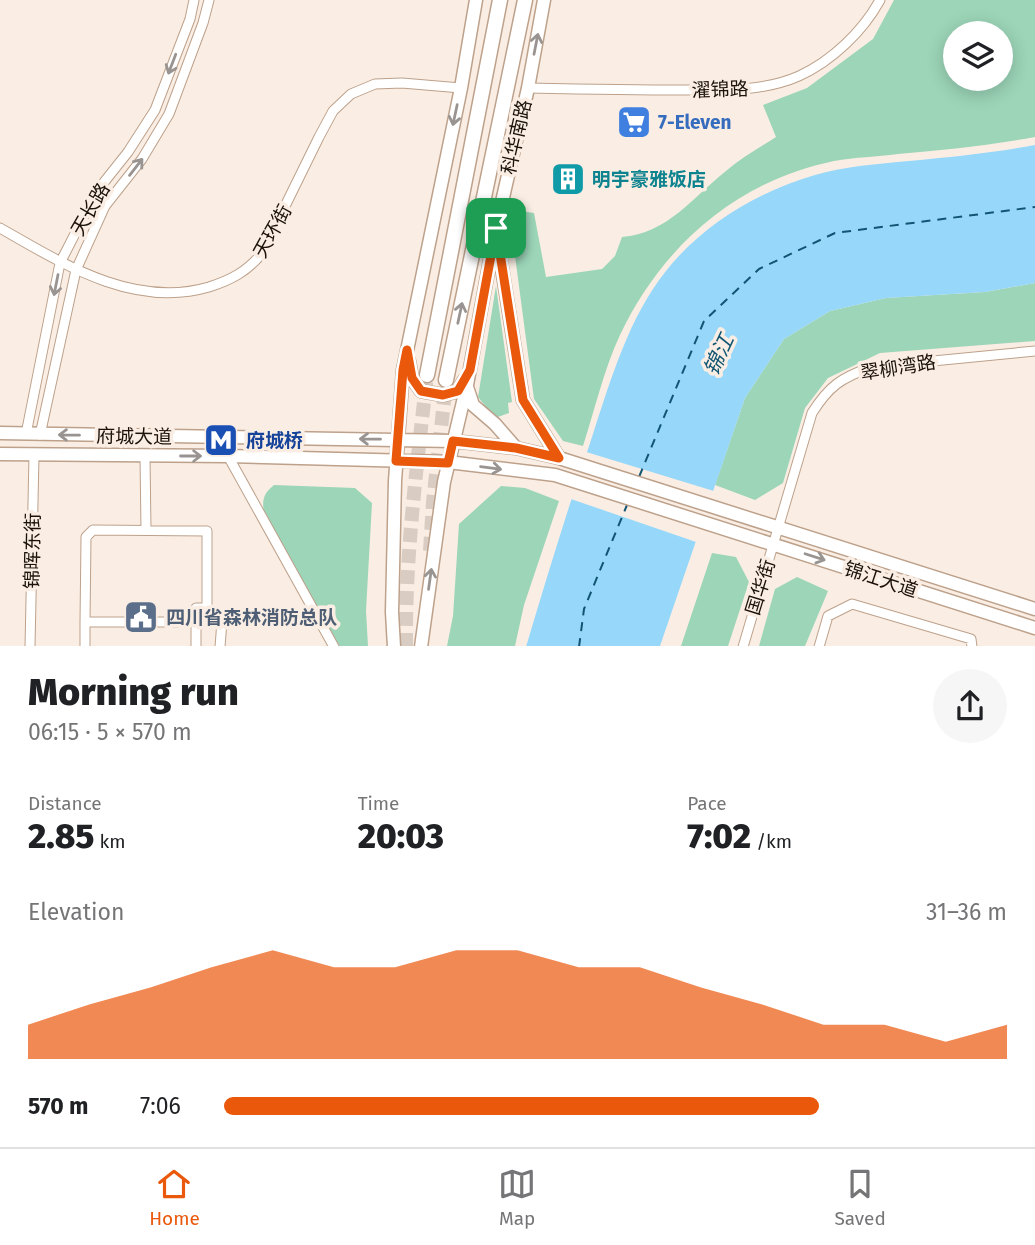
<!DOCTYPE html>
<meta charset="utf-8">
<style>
body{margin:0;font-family:"Fira Sans","Noto Sans SC",sans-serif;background:#f6f6f6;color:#202124;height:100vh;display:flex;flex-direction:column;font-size:26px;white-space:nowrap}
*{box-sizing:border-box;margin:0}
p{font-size:23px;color:#757577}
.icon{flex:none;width:38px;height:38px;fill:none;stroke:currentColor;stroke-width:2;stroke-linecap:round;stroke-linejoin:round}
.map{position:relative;height:646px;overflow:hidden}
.sheet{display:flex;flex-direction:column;background:#fff;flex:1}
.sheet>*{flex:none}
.fabs{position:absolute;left:943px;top:21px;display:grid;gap:14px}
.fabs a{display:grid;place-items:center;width:70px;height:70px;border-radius:50%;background:#fff;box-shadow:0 4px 18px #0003;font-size:35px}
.pin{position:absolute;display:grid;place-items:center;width:60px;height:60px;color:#fff;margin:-30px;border-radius:14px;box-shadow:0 4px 10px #0006}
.round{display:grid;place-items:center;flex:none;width:74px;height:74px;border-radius:37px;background:#f6f6f6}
.headline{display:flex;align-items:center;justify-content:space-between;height:119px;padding:0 28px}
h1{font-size:38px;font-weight:800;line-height:52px}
.metrics{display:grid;grid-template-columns:repeat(3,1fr);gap:10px;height:119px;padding:7px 28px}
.metrics div{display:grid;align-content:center}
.metrics b{font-size:35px;font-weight:800}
.metrics small{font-size:19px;font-weight:400}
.metrics p{font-size:19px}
.chart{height:196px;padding:14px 28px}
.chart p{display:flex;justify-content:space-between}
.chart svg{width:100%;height:126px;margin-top:7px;fill:#ea580c;opacity:.7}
ul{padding:0 28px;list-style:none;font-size:23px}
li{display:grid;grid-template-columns:112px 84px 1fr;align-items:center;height:52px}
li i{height:18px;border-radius:9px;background:#ea580c}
.tab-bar{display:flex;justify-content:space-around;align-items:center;height:98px;border-top:2px solid #e0e0e0;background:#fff;font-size:19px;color:#757577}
.tab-bar a{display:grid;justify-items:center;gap:4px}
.tab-bar .on{color:#ea580c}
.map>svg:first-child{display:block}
.green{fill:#9cd5b8;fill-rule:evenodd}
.water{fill:#96d7fa}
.pier{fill:#faeee4}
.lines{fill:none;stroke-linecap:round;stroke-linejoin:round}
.ferry{stroke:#125572;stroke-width:2;stroke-dasharray:9 7;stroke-linecap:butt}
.highway-tunnel{stroke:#d9cdc3;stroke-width:14;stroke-dasharray:14 7;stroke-linecap:butt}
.minor-casing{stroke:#bda18b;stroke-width:11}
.major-casing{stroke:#bda18b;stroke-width:15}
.highway-casing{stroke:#bda18b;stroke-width:17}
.minor{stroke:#fff;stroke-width:9}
.major{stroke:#fff;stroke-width:12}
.highway{stroke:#fff;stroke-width:14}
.oneway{stroke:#999491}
.route-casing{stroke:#fff;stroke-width:14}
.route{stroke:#ea580c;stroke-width:9}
.labels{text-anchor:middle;stroke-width:7;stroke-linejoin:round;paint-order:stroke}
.street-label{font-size:19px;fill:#1c120a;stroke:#faeee4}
.shop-label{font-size:19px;font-weight:bold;fill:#366cbe;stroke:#faeee4;text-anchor:start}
.culture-label{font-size:19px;font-weight:bold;fill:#0d838f;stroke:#faeee4;text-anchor:start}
.transit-label{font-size:19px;font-weight:bold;fill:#164399;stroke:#faeee4;text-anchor:start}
.service-label{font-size:19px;font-weight:bold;fill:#4e5e75;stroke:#faeee4;text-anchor:start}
.water-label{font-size:21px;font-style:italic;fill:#125572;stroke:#faeee4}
</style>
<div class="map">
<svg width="1035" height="647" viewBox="0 0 1035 647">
<rect width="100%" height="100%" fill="#faeee4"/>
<path class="green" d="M894,0H1035V137C990,145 944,150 898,154C877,157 855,157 834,161C737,181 662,246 620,335C604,369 595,409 583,446L563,441L534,399L513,241L520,211L534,213L546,277L602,269L615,256L622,237C667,234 693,197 726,171C741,158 759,148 776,137L763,105L807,88L873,39ZM956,33H1001V79H956Z
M1035,283V341L880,353L828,378L805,408L783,483L755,500L715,485L745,398L784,339L830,311L886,298L985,292Z
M496,286L512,402L508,403L509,413L495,418L478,397Z
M274,485L355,488L372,503L366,611L368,646H339L264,514C262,500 263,494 274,485Z
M501,486L525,488L559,501L524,605L515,646H447L453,616L459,524Z
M712,553L736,557L749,582L728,646H681Z
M797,577L828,591L805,646H759L775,589Z"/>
<path class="water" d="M1035,145V283L985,292L886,298L830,311L784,339L745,398L660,646L526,647C547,576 569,505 593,434C611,379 629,317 666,271C702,225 759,191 815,175C845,166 878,164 909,161C952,157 993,153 1035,145Z"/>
<path class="pier" d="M583,451L717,492L699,543L568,498Z"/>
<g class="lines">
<path class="ferry" d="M639,477L704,321L759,269L835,233L1035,207
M579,647L584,609L627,505"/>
<path class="highway-tunnel" d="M430,551L433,502L446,383
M406,647C405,556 417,466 427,375"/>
<g class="minor-casing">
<path id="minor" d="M528,88C579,89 631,90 683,90C721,90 763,92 799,76C832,61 863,31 880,0
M0,228C63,264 134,309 209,287C231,280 248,271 262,253L319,137L333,111L351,94L375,84L402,83L461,88
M26,434L60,263L97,191L128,152L155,110L190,19L194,0
M40,435L76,270L105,206L142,159L169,114L203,23L209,0
M145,456L146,530
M228,456L334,647
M30,647L34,455
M85,647V622
M196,647V608H207V531L93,530L86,537L85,622H196
M220,647L222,621L302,618L316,615
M743,647L812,413C829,386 841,378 871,367L1035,351
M819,647L828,616L852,604L971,639L972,647"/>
</g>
<g class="major-casing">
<path id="major" d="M497,237L523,400L559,458
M409,361L412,378L421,391L443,395L458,391L464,380
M467,387L473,405L495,424L516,448
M0,433L453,441L516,448L559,458L1035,609
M0,454L228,456L448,462L555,475L1035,628
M394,647L392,612L395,481L403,370L461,88L476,0
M421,647L444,482L467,385L496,228L528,88L544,0"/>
</g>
<g class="highway-casing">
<path id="highway" d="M427,375L500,0
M446,380L525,0"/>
</g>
<use href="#minor" class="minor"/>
<use href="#major" class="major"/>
<use href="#highway" class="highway"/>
</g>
<defs><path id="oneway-shaft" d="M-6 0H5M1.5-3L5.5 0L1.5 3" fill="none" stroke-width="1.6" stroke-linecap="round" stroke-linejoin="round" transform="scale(1.75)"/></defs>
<g class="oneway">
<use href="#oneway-shaft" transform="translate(536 44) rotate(-79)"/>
<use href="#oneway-shaft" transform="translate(172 64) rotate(111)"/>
<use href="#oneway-shaft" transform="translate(455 115) rotate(102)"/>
<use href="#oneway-shaft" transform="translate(136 167) rotate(-52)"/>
<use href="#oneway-shaft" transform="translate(56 285) rotate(101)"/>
<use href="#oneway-shaft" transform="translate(460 313) rotate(-78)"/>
<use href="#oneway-shaft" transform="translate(69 435) rotate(-179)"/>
<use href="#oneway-shaft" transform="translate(370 439) rotate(-179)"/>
<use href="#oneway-shaft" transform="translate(191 456)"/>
<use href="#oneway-shaft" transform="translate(491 468) rotate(7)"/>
<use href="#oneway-shaft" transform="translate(815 557) rotate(18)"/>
<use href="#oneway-shaft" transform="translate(430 579) rotate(-82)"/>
</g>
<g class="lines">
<g class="route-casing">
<path id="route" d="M496,228L523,400L559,458L516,448L453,441L448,463L396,461L403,370L407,350L412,378L421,391L443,395L458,391L470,370Z"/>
</g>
<use href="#route" class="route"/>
</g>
<defs>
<g id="supermarket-square" transform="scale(1.75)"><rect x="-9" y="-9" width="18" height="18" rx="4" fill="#3f7fe0" stroke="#faeee4"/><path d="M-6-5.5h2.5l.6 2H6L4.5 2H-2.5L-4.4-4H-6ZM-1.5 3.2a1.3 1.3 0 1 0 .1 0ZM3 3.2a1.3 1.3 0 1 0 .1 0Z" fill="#fff"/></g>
<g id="building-square" transform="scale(1.75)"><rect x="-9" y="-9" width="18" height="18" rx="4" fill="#0f9aa8" stroke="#faeee4"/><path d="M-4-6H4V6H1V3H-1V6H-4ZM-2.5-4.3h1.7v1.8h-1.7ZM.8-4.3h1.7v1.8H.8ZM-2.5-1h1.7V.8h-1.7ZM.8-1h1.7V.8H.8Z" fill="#fff"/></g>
<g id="metro-square" transform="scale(1.75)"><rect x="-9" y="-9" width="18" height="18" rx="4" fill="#1a4fb4" stroke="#faeee4"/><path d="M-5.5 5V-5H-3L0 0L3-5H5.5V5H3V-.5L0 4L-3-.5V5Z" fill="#fff"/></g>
<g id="civic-square" transform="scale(1.75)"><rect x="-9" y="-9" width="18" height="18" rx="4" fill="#5c6f8a" stroke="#faeee4"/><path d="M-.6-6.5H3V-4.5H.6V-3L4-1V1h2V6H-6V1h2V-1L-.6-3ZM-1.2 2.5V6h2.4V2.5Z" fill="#fff"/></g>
</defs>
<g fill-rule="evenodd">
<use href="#supermarket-square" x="634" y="122"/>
<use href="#building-square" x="568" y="179"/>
<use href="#metro-square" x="221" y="440"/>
<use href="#civic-square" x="141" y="617"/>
</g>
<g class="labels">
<g class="street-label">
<text transform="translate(720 89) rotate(-2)" y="7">濯锦路</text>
<text transform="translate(516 137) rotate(-77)" y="7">科华南路</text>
<text transform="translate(90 209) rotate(-60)" y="7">天长路</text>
<text transform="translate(272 231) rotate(-61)" y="7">天环街</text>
<text transform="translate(898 367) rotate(-9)" y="7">翠柳湾路</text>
<text transform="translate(134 436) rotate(1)" y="7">府城大道</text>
<text transform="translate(32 551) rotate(-89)" y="7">锦晖东街</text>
<text transform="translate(881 579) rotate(18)" y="7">锦江大道</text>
<text transform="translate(760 587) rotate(-73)" y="7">国华街</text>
</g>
<g class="shop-label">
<text x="658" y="129">7-Eleven</text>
</g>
<g class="culture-label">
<text x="592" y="186">明宇豪雅饭店</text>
</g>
<g class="transit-label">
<text x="246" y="447">府城桥</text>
</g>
<g class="service-label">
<text x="166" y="624">四川省森林消防总队</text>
</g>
<g class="water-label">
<text transform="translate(719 355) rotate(-65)" y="7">锦江</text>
</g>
</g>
</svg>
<div class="fabs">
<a><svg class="icon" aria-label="layers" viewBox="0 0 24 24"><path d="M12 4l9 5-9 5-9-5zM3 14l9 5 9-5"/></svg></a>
</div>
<div class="pin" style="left:496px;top:228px;background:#1e9e55"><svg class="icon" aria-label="arrive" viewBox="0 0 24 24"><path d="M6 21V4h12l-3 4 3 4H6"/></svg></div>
</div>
<section class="sheet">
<div class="headline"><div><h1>Morning run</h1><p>06:15 · 5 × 570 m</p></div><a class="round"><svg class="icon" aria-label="share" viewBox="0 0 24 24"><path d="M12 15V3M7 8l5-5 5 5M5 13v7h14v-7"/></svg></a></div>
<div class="metrics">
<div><p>Distance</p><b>2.85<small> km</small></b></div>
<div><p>Time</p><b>20:03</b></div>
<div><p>Pace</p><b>7:02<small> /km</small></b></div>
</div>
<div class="chart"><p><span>Elevation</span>31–36 m</p>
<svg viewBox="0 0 160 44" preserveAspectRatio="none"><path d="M0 44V32L10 25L20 19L30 12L40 6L50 12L60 12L70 6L80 6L90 12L100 12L110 19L120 25L130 32L140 32L150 38L160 32V44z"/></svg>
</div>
<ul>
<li><b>570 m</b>7:06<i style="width:76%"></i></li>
</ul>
</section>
<nav class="tab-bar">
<a class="on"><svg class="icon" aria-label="home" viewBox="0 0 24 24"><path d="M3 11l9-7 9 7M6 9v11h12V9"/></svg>Home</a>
<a><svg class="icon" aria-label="map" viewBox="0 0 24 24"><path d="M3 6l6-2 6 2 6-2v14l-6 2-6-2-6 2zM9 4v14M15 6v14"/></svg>Map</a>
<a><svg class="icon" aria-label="saved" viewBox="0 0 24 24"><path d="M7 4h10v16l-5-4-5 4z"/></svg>Saved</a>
</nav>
